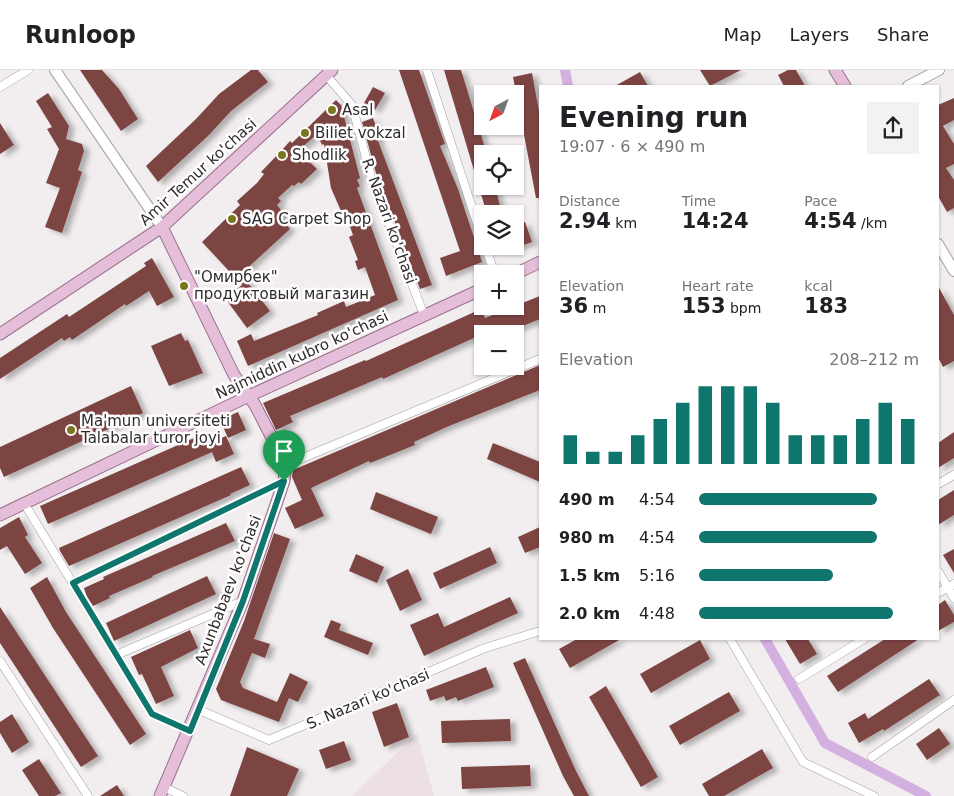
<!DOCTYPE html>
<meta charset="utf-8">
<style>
body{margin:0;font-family:"DejaVu Sans",sans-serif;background:#f2f2f2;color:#202124;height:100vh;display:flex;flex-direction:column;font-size:19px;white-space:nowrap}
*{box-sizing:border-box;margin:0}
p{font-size:16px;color:#757577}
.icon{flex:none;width:28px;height:28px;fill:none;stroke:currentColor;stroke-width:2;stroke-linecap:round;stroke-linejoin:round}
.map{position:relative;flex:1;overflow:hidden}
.drawer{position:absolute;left:539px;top:15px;width:400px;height:555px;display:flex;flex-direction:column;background:#fff;border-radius:0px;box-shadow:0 1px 4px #0004}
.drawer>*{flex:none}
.needle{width:32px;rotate:221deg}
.tools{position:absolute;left:474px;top:15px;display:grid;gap:10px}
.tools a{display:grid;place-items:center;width:50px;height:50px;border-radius:0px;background:#fff;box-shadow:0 1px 4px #0004;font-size:25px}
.pin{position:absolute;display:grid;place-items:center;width:42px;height:42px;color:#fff;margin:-51px -21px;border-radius:50% 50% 50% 0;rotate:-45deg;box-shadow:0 0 5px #0007}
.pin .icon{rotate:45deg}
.round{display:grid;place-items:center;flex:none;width:52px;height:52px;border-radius:0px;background:#f2f2f2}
.headline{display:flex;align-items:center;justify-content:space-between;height:85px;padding:0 20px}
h1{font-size:28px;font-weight:800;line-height:38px}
.metrics{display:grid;grid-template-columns:repeat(3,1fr);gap:8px;height:85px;padding:5px 20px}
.metrics div{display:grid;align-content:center}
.metrics b{font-size:21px;font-weight:800}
.metrics small{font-size:14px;font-weight:400}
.metrics p{font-size:14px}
.chart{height:140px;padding:10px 20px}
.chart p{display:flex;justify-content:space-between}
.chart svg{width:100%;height:90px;margin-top:5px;stroke:#0f766e;stroke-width:6}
ul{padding:0 20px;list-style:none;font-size:16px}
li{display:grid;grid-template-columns:80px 60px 1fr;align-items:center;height:38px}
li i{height:12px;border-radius:6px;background:#0f766e}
header{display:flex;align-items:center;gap:30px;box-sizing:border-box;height:70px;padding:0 25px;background:#fff;border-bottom:1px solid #e0e0e0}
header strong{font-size:24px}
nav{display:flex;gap:28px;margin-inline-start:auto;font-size:18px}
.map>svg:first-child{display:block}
.built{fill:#ece0e3}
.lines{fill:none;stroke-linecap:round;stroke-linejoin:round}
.canal{stroke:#d4b0e1;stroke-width:10}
.building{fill:#7d4543;filter:url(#shadow)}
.street-casing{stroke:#a3a0a0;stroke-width:9}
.secondary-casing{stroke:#a3a0a0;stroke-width:12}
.primary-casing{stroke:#9a6f8c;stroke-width:13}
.street{stroke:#fff;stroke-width:8}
.secondary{stroke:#fff;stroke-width:10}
.primary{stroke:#e5bed9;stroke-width:11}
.route-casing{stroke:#fff;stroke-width:10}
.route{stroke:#0f766e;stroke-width:6}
.poi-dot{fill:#76771e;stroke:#fffcfd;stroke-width:2}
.labels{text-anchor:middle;stroke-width:5;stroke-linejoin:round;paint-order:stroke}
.poi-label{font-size:15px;fill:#2d2c2c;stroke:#fffcfd;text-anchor:start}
.street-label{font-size:15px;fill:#2d2c2c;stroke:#fffcfd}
</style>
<header>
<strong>Runloop</strong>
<nav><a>Map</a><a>Layers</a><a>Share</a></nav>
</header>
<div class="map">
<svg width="954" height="726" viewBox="0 0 954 726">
<defs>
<filter id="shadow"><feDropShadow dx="5.5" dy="3" stdDeviation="2.5" flood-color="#0004"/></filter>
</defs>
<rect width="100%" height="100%" fill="#f2eeef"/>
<path class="built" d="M417,664L434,726H352Z"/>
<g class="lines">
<path class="canal" d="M565,0L568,16
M765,569L825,673L926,726"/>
</g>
<path class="building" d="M80,0H102L119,19L138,49L121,61Z
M251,0H258L268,12L231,41L209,65L158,112L146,96L196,49L219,24Z
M399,0H419L445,74L440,76L458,119L482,192L446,206L440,188L460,181Z
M444,0H461L485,78L482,79V116H495L502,144H487Z
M700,0H741L710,16Z
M788,0H796L805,16H784L778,5Z
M640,2L648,16H615Z
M532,3L540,47V128H536L513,7Z
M373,17L385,23L375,40L364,33Z
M48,23L69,56L66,69L82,74L84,81L78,100L82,102L62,163L45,157L60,118L46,113L59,79L47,59L52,57L36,31Z
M954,28V50L943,56L954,74V94L946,98L954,110V138L947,142L938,126V35Z
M336,30L341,35L360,108L357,110L360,116L357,118L398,230L248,296L237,271L251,264L254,271L318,245L317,243L344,231L346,237L375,225L365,197L358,200L355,191L358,190L349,167L353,165L344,140L341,141L331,118L324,74L322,75L317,64L298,81L317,99L301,114L299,112L294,116L292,115L278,128L281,131L277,135L285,145L281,149L290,159L241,204L270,241L247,258L225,228L242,215L202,172L240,135L237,131L257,113L264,104L261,102L281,81L290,71L292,73Z
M373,48L380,67L377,68L432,215L420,219L375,100L362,52Z
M0,53L14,75L0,84Z
M525,152L532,172L515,178V156Z
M152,188L174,227L157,236L149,221L126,236L125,234L72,270L70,267L64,271L62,268L0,309V288L67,244L69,247L146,196L144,193Z
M938,216L954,245V291L943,297L938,287Z
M540,226V249L503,264H499L496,258L383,309L382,307L290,346L293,352L276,360L263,333L365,290L366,291L481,239L485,248Z
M181,263L185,271L188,270L203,303L169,316L151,276Z
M540,295V320L449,356L414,372L415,375L370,393L369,391L311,418L324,446L295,459L285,438L302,430L292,407L293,400Z
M131,316L143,343L4,407L0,398V377Z
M238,342L246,360L228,368L220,350Z
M954,362V388L938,398V373Z
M203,364L208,374L226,366L234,384L216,392L212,382L48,454L40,436Z
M493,373L540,392V412L487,389Z
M241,397L250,415L230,424L231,425L69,496L60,481L59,478Z
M954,420V445L938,455V430Z
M376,422L438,447L431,464L370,439Z
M19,447L28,465L25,467L42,493L25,504L7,476L0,480V458Z
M226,453L235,471L152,506L153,507L109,526L110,528L93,536L87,527L84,518L104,509L103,507Z
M540,457V477L525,483L518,467Z
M274,463L290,469L254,569L270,574L265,588L252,583L240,612L243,618L277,632L290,603L308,612L298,632L289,628L279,652L221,630L216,619L244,551Z
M490,477L497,493L440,519L433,503Z
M954,479V503L943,485Z
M356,484L384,497L377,513L349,501Z
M408,499L422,530L400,541L386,510Z
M207,506L216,524L114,571L106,553Z
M47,507L66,542L146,664L130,675L53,558L30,518Z
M510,527L518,543L424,586L410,555L438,543L444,557Z
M945,530L954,545V552L938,561V535Z
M0,537L98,686L81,697L0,573Z
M331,550L341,554L339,560L373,573L368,585L324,567Z
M190,560L198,578L161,597L174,626L156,634L142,604L139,605L131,587Z
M577,569H621L570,598L559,579Z
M785,569H808L817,584L800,594Z
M885,569H919L838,622L827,606Z
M700,570L710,589L651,623L640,604Z
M525,588L576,701L589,726H574L563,706L513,593Z
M486,597L494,617L458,631L456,627L446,631L444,626L430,631L426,620Z
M929,609L940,625L884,661L883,659L859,673L848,653L865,643L868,649Z
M606,616L658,707L641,717L589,627Z
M729,622L740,641L680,675L669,656Z
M397,633L409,667L384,677L372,642Z
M12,644L29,672L12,683L0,663V652Z
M510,649L511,671L442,673L441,651Z
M939,658L950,674L927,690L916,674Z
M344,671L351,690L326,699L319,680Z
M247,677L299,699L287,726H230Z
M762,679L773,698L724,726H709L702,714Z
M39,689L61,723L55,726H39L22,700Z
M530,695L531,716L462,719L461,697Z
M117,715L124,726H100Z"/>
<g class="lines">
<g class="street-casing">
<path id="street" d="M427,0L482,168
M326,5L352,35L372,110L424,245
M0,17L28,0
M485,176L495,204
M286,395L540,289
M938,414L954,405
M24,433L152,644L190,661
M938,501L954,528
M73,513L284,411
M938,523L954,514
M730,569L803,692L874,726
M116,585L243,531
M0,591L88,726
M799,609L864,569
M197,639L269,670L485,578L540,561
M872,687L954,630
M164,717L183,726"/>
</g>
<g class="secondary-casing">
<path id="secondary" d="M55,0L162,157
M908,16L939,0
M938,174L954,201"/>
</g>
<g class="primary-casing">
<path id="primary" d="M835,0L845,16
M515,204L540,192
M0,264L162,157L332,0
M0,445L249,326L482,219
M160,726L243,531L284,411L286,395L255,335L234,305L162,157"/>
</g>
<use href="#street" class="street"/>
<use href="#secondary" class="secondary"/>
<use href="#primary" class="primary"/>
</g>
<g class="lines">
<g class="route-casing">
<path id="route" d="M284,411L243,531L190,661L152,644L73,513Z"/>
</g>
<use href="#route" class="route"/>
</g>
<g class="poi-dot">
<circle cx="332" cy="40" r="5"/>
<circle cx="305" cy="63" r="5"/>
<circle cx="282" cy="85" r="5"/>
<circle cx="232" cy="149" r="5"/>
<circle cx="184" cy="216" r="5"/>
<circle cx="71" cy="360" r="5"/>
</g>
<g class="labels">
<g class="poi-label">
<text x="342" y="45">Asal</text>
<text x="315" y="68">Biliet vokzal</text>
<text x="292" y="90">Shodlik</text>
<text x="242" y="154">SAG Carpet Shop</text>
<text x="194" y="212">"Омирбек"<tspan x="194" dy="17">продуктовый магазин</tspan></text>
<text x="81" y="356">Ma'mun universiteti<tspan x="81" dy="17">Talabalar turor joyi</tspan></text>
</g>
<g class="street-label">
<text transform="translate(198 102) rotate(-42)" y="5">Amir Temur ko'chasi</text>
<text transform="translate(389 151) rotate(70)" y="5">R. Nazari ko'chasi</text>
<text transform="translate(302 285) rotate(-25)" y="5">Najmiddin kubro ko'chasi</text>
<text transform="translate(228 520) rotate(-69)" y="5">Axunbabaev ko'chasi</text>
<text transform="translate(368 629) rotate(-23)" y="5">S. Nazari ko'chasi</text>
</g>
</g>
</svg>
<div class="tools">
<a><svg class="needle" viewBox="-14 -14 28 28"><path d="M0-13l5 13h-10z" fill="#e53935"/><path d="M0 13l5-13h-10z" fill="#757577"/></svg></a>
<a><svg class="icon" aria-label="locate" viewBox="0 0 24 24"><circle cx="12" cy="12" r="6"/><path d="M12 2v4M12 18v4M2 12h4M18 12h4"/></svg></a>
<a><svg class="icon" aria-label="layers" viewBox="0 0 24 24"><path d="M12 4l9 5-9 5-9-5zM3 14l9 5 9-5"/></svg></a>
<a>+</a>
<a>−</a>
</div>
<div class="pin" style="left:284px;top:411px;background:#1e9e55"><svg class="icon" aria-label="arrive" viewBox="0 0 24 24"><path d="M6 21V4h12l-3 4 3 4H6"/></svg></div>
<section class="drawer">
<div class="headline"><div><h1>Evening run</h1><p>19:07 · 6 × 490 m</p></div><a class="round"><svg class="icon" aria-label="share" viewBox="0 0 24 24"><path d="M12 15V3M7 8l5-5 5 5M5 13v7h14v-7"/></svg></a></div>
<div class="metrics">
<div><p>Distance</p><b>2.94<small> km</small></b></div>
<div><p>Time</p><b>14:24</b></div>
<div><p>Pace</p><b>4:54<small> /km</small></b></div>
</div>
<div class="metrics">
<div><p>Elevation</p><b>36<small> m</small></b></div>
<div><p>Heart rate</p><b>153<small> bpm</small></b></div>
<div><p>kcal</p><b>183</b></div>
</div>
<div class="chart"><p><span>Elevation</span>208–212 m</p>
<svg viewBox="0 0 160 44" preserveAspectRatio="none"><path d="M5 44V30M15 44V38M25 44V38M35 44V30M45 44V22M55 44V14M65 44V6M75 44V6M85 44V6M95 44V14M105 44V30M115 44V30M125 44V30M135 44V22M145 44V14M155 44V22"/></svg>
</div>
<ul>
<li><b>490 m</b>4:54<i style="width:81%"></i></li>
<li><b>980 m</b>4:54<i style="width:81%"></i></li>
<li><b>1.5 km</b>5:16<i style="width:61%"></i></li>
<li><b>2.0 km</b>4:48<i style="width:88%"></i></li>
</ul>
</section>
</div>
